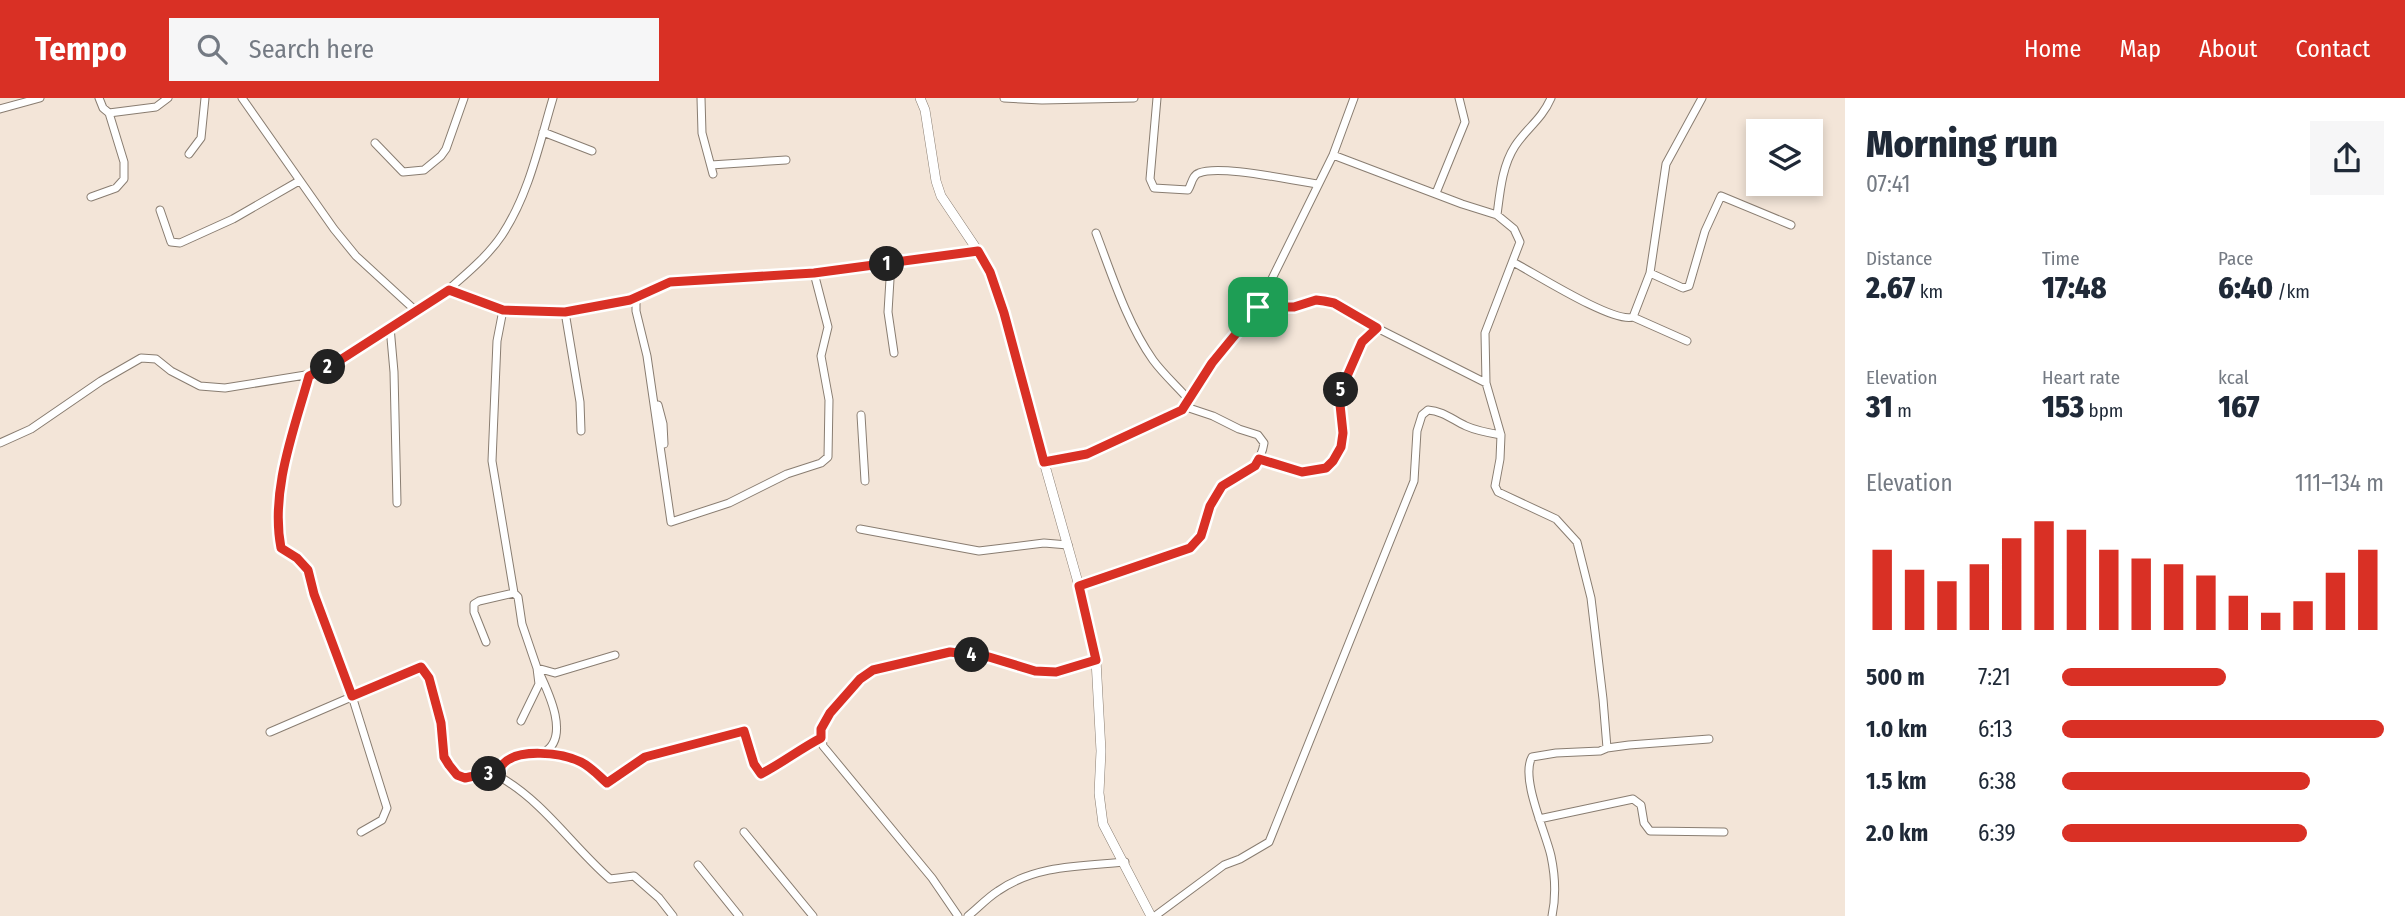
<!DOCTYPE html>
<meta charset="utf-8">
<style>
body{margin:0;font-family:"Fira Sans Condensed",sans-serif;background:#f6f6f7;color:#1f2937;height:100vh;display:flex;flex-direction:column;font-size:26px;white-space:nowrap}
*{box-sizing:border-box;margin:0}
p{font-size:23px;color:#747a83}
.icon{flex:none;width:38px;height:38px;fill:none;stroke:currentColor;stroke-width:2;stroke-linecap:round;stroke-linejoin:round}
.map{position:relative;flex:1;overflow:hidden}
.side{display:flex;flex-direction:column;background:#fff;width:560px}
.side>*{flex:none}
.buttons{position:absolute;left:1746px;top:21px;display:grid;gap:14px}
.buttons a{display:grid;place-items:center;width:77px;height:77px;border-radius:0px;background:#fff;box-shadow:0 4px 10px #0003;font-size:35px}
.pin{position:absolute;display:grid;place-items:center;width:60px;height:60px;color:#fff;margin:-30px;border-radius:14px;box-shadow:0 4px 10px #0006}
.km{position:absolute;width:35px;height:35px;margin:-18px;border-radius:50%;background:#222;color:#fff;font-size:19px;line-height:35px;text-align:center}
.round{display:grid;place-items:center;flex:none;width:74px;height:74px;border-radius:0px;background:#f6f6f7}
.overview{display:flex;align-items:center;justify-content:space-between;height:119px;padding:0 21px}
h1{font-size:38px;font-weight:800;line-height:52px}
.stats{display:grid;grid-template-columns:repeat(3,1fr);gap:10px;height:119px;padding:7px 21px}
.stats div{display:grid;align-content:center}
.stats b{font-size:30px;font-weight:800}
.stats small{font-size:19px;font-weight:400}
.stats p{font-size:19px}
.chart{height:196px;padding:14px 21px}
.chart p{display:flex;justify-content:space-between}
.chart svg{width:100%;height:126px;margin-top:7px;stroke:#d93025;stroke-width:6}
ul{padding:0 21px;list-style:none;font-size:23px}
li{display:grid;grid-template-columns:112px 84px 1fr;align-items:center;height:52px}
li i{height:18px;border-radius:9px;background:#d93025}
header{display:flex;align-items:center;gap:42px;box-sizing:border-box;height:98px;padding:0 35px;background:#d93025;color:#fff}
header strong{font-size:33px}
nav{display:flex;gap:38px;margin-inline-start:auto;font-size:24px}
.search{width:490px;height:63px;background:#f6f6f7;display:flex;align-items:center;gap:18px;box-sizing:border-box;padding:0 24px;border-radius:0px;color:#747a83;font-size:26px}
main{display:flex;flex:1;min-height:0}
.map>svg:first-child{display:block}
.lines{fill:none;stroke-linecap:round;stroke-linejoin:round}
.minor-casing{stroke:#897d71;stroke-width:9}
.tertiary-casing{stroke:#897d71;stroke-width:10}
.minor{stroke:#fff;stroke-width:7}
.tertiary{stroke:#fff;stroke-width:9}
.route-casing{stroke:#fff;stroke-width:14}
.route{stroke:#d93025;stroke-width:9}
</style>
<header>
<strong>Tempo</strong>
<div class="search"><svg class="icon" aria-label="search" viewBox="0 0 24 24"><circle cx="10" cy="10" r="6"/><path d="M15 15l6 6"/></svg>Search here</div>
<nav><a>Home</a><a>Map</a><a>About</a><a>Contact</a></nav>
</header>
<main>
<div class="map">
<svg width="1845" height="818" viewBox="0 0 1845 818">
<rect width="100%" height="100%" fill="#f3e5d8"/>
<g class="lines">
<g class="minor-casing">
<path id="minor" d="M99,0L103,10L109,15L156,9L168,0
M242,0L334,131L356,158L416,213
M701,0L702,35L713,76
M1004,0L1042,2L1134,0
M1157,0L1150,81L1154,90L1188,92C1192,86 1192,77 1199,75C1220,66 1293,83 1318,86
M0,11L40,0
M543,34L592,53
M375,45L403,74L424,72L441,58L446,51L464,0
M189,56L201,40L205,0
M1333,57L1462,106L1497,117L1514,131L1520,144L1485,235L1486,285L1501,337L1500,361L1495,388L1498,394L1556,421L1577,444L1591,500L1603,601L1607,650
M711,67L786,62
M1436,95L1465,24L1459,0
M91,99L116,90L124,81V64L109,15
M160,112L171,144L180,145L233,121L299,83
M1497,117C1500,94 1502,68 1515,48C1527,30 1542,21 1551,0
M1096,135C1112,177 1127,225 1153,262C1164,277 1178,289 1190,303
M1513,164C1534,175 1614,226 1633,219L1687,243
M891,165L888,214L894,255
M1650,175L1683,190L1689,188L1705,133L1721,98L1791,127
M448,192C467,175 488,158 502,137C529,96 539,47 553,0
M636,199V213L647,258L671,424L729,405L787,376L821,365L828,359L829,302L821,258L828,229L814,175
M1258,209H1294L1316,202L1334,205L1377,230L1486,285
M565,214L580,304L581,333
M1633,219L1650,175L1666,66L1702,0
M390,229L394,274L397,405
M309,278C294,332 270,393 281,450L297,460L308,472L314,496L352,598L387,710L382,722L361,734
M658,307L663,326L664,346
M861,317L865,383
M0,345L31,331L101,283L141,260L156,261L171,273L200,288L225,290L318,275L334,266L448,192L503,212L565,214L630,202L670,184L814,175L978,153
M1259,361L1302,374L1326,370L1333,363L1341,349L1343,335L1339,297L1362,244L1377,230
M1044,364L1087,356L1155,325L1186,309L1212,265L1258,209L1333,57L1354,0
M860,431L979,453L1044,445L1068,447
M1079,488L1190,450C1193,446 1198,442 1201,437C1210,423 1208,405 1220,391C1236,371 1259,377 1264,345L1258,337L1239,331L1213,318L1186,309
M514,495L518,499L522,526L537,570L555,575L615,557
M486,544L474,514V506L479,503L514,495L492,363L497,243L503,212
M270,634L421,569C436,588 440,617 443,640C445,650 443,658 448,666C466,692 479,667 500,679C544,704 573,749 610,781L634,778L659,800L673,818
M543,655C574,657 585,666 607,685L645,659L744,633L754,665L760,676L785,664L821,640
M498,678C504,661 516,658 532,656C536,656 540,657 543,655C572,640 547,591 537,570L539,586L521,623
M1539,721L1633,701L1641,707L1644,725L1650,733L1724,734
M744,734L813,818
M698,767L739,818
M958,818L932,780L823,648L821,631L824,623L840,603L873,572L950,554L989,559L1035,573L1056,574L1096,562
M968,818C978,810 987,800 998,793C1035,767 1081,768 1125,764
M1155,818L1224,767L1240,761L1269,744L1414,383L1417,333L1422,317L1428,312C1443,313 1453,322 1466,328C1477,333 1489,335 1501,337
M1552,818C1556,799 1555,777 1551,758C1546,735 1520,680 1532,659L1556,655L1600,653L1607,650L1629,647L1709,641"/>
</g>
<g class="tertiary-casing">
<path id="tertiary" d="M920,0L925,12L936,83L941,98L986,165L1004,215L1044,364L1079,488L1096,562L1101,653L1099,695L1103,726L1151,818"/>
</g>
<use href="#minor" class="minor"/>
<use href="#tertiary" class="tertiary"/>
</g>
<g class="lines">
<g class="route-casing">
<path id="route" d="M978,153L990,174L1004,215L1044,364L1087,356L1182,312L1212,265L1258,209H1294L1316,202L1324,203L1334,205L1377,230L1362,244L1341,292L1339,297L1343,335L1341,349L1333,363L1326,370L1302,374L1259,361L1255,368L1222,388L1210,408L1201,438L1190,450L1079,488L1096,562L1056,574L1035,573L989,559L950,554L873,572L860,581L830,615L821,631V640C800,651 782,665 761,676L754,666L744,633L645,659L607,685C599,678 591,669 581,664C563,655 517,649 502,667C501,668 499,677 498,678L487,675L465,680L457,677L449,667L444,659L441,625L429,580L421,569L352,598L314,496L308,472L297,460L281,450C270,393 294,332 309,278L334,266L449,192L503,212L565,214L630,202L670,184L814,175Z"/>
</g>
<use href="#route" class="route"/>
</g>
</svg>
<div class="buttons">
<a><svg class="icon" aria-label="layers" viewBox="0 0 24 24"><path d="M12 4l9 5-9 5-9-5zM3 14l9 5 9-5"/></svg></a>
</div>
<div class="pin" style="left:1258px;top:209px;background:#1e9e55"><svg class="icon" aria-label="arrive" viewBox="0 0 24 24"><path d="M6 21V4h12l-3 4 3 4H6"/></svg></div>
<b class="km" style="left:887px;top:166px">1</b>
<b class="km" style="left:328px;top:269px">2</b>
<b class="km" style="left:489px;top:676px">3</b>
<b class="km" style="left:972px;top:557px">4</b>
<b class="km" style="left:1341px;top:292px">5</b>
</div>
<section class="side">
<div class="overview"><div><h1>Morning run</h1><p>07:41</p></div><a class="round"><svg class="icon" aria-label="share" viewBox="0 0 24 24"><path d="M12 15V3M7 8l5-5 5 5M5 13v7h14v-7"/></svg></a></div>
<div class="stats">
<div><p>Distance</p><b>2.67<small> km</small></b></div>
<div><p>Time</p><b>17:48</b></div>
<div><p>Pace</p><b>6:40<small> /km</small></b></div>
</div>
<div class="stats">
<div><p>Elevation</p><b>31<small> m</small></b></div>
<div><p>Heart rate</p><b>153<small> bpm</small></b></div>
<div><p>kcal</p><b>167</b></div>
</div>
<div class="chart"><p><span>Elevation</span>111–134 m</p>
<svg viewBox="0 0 160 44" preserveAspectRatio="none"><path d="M5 44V16M15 44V23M25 44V27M35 44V21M45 44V12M55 44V6M65 44V9M75 44V16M85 44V19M95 44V21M105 44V25M115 44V32M125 44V38M135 44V34M145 44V24M155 44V16"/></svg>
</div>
<ul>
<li><b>500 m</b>7:21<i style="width:51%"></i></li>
<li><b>1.0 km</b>6:13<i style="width:100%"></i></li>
<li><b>1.5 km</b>6:38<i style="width:77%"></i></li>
<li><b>2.0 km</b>6:39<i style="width:76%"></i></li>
</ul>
</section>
</main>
